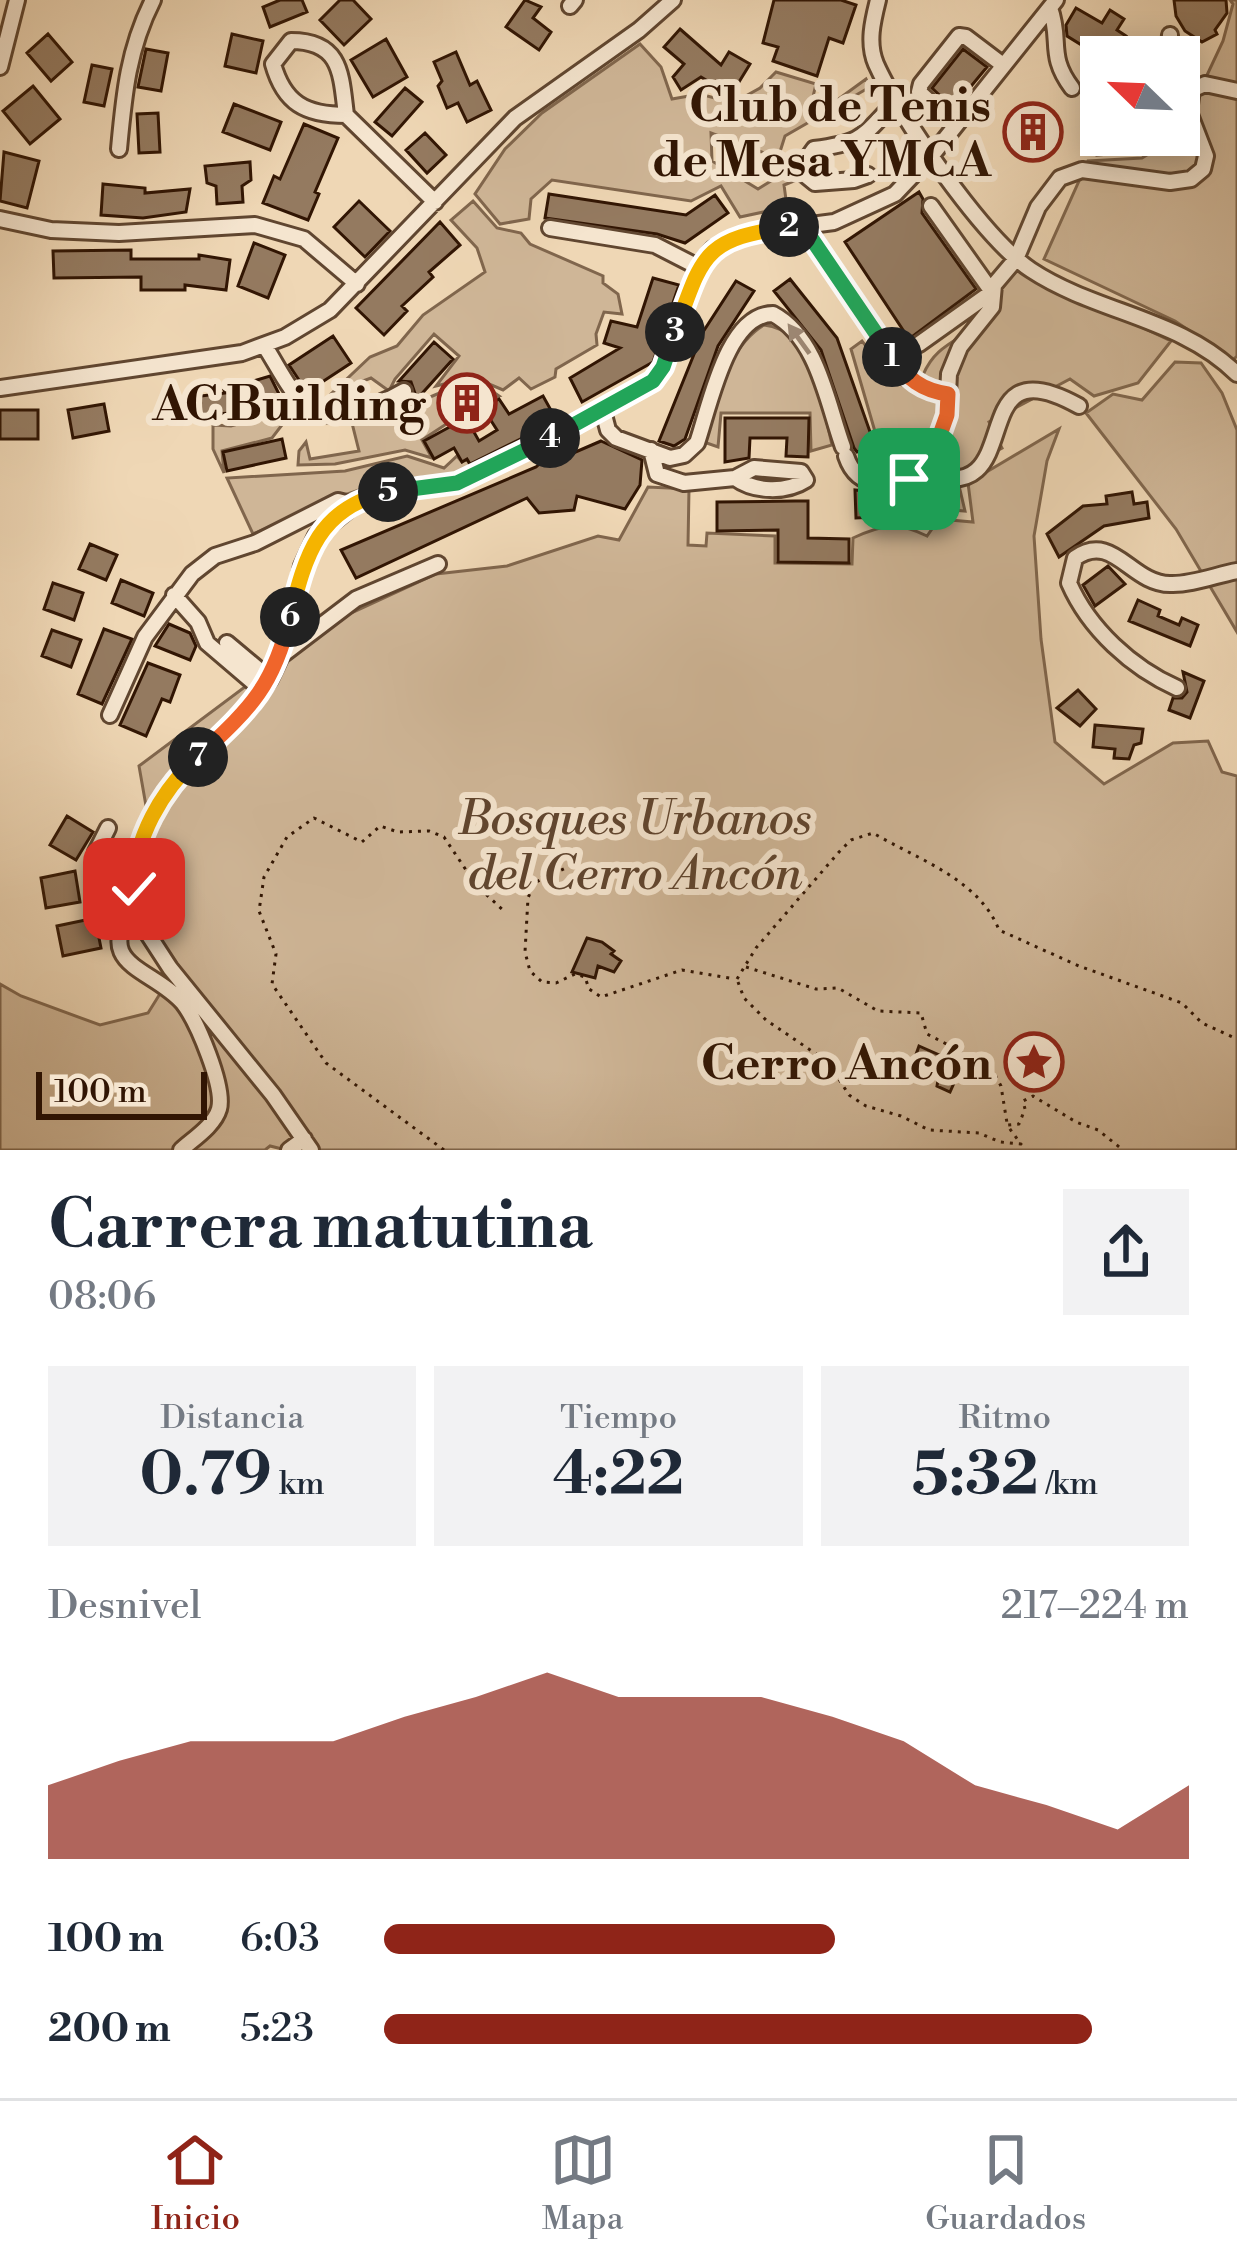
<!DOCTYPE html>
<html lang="es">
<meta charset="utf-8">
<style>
body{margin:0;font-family:"Libre Bodoni",serif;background:#f2f2f3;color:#1f2937;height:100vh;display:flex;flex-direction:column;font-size:45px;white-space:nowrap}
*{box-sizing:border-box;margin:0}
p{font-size:39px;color:#747a83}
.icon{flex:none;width:66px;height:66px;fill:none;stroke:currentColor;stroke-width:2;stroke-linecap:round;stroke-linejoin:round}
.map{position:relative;height:1150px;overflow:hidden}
.side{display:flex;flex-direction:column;background:#fff;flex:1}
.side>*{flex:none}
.needle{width:78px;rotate:293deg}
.fabs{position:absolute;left:1080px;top:36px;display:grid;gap:24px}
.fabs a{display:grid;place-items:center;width:120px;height:120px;border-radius:0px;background:#fff;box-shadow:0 6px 30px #0003;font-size:60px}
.scale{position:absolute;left:36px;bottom:30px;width:171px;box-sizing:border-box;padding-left:12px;border:6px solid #311503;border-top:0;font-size:33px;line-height:42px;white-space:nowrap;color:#311503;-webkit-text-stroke:9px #f5e5cf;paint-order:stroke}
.pin{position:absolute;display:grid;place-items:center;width:102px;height:102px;color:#fff;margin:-51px;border-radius:24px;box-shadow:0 6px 18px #0006}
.km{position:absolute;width:60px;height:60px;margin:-30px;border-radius:50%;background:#222;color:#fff;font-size:33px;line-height:60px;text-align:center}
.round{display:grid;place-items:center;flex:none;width:126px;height:126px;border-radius:0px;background:#f2f2f3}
.head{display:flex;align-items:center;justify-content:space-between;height:204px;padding:0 48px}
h1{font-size:66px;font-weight:700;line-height:90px}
.metrics{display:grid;grid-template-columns:repeat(3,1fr);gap:18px;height:204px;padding:12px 48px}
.metrics div{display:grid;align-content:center;border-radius:0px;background:#f2f2f3;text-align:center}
.metrics b{font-size:60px;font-weight:700}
.metrics small{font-size:33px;font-weight:400}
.metrics p{font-size:33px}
.chart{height:336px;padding:24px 48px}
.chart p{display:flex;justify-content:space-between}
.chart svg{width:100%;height:216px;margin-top:12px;fill:#8f2418;opacity:.7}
ul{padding:0 48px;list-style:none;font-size:39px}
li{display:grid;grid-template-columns:192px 144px 1fr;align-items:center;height:90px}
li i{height:30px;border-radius:15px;background:#8f2418}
.dock{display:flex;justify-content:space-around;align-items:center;height:168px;border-top:3px solid #e0e1e3;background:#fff;font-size:33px;color:#747a83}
.dock a{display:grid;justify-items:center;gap:6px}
.dock .active{color:#8f2418}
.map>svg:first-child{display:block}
.green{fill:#cfb697;stroke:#80664d;stroke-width:3}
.building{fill:#947a60;stroke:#311503;stroke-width:3}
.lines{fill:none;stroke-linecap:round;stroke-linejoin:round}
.minor-casing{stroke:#604630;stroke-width:20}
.path{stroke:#311503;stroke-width:3;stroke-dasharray:3 6;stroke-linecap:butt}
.minor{stroke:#f5e5cf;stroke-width:14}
.oneway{fill:#9d8773}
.split-1-casing{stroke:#fff;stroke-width:24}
.split-2-casing{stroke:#fff;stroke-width:24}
.split-3-casing{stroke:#fff;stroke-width:24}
.split-4-casing{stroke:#fff;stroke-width:24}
.split-5-casing{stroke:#fff;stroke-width:24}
.split-6-casing{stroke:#fff;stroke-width:24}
.split-7-casing{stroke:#fff;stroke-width:24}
.split-8-casing{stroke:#fff;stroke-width:24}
.split-1{stroke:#f0652b;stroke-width:15}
.split-2{stroke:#22a559;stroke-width:15}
.split-3{stroke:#f5b400;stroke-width:15}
.split-4{stroke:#22a559;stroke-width:15}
.split-5{stroke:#22a559;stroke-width:15}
.split-6{stroke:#f5b400;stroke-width:15}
.split-7{stroke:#f0652b;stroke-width:15}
.split-8{stroke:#f5b400;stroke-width:15}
.labels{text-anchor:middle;stroke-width:12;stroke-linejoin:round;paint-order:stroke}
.poi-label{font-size:48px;font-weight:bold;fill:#311503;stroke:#f5e5cf;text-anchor:end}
.park-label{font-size:48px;font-style:italic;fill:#60452f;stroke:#f5e5cf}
</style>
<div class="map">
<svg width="1237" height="1150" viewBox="0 0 1237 1150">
<rect width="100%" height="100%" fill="#efd7b5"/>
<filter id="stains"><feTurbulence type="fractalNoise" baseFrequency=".00167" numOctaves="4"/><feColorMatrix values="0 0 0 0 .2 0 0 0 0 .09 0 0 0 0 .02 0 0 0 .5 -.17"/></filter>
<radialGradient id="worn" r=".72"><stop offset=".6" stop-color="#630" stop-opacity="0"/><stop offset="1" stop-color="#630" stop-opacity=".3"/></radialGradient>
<path class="green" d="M1230,0H1237V356L1233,360L1175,321L1044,259L1088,161L1142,158L1179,135L1223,41L1233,4Z
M640,44L661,67L672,99L700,94L733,103L760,88L776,72L816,84L812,101L829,106L866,79L870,87L785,136L778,158L711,133L712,161L758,189L784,173L811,174L784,185L787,207L740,217L721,186L691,201L552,180L531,199L529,219L500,224L475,194L505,149L542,113Z
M473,201L497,228L521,233L530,244L603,276V283L618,294L622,314L604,312L596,334L597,345L556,369L555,377L531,389L519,378L503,390L473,377L436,386L459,356L434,334L395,379L389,391L371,378L363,381L354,402L338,404L331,394L370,357L397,346L423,315L485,272L477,248L451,220Z
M1015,268L1171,341L1138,383L1094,396L1070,379L989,422L1002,448L956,473L965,511L940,509L931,482L885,466L851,349L862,341L894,381L923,375C937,341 964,341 986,317C1000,302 992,288 1015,268Z
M764,325C802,330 800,359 818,383L832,445L811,451L810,413H721L718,447L701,441C716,402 727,347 764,325Z
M1175,362L1201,363L1222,393L1237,430V632L1176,529L1086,413L1113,394L1142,400Z
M469,385L486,387L499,396L475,403L470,397L452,407L457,417L422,440L432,458L405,450L335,464L298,465L299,451L306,442L310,459L359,451L351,419L376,416L408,398L416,403L456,386Z
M295,408L272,438L222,451L224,473L213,449V425L231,426Z
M1059,429L1047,461L1034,536L1041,639L1055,742L1104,784L1173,743L1208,741L1222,772L1237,776V1150H286L270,1146L265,1150H0V984L21,996L100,1025L148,1013L178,965L142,924L152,840L139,766L332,622L436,574L507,566L598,536L619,540L648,487L689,489L688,545L706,546L707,533L775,536V563L852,564L853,538C881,525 898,521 927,536L939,519L973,522L968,483Z
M407,456L444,468L457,456L462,462L467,459L472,469C446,483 415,475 387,482C341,493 297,515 253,534L227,478L345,471Z"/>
<path class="building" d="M280,0H302L307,12L270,27L263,7Z
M340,0H353L371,19L344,45L320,20Z
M525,0L541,7L533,18L551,32L539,50L506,27Z
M774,0H841L856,5L843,43L829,38L817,76L773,61L778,47L763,43Z
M1174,0H1226L1227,13L1215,30L1217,34L1202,42L1185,31L1176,16Z
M1076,8L1102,23L1110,10L1124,19L1117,30L1126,36L1113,57H1101L1067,36L1066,25Z
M680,29L721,65L729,52L750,64L731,95L701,77L681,90L673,77L684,64L664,47Z
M48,34L72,62L51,81L27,53Z
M232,34L263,41L256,73L225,66Z
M386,39L407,77L373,97L351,60Z
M146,49L168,53L161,91L138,87Z
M963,49L987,67L953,108L932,88Z
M456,52L470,85L477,81L491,110L467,122L458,103L447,108L438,86L442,81L434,62Z
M92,65L112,69L104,106L84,102Z
M33,86L60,119L30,144L3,111Z
M405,88L422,102L392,136L375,122Z
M234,104L281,122L270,150L223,132Z
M158,113L160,152L139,153L137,114Z
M304,124L338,138L315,192L319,194L308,220L263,203L274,176L280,179Z
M425,133L446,155L427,173L406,150Z
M1096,135H1142L1143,152L1097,155Z
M4,152L39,161L27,208L0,201Z
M250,162L251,180L242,186L243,202L217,204L216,186L207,183L205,166Z
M103,184L145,188V193L190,189L186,212L143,218L101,215Z
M919,192L923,199L922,213L976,289L909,339L845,242Z
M549,194L686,215L715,195L728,213L685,243L657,234L545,218Z
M359,201L390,231L365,257L334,227Z
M440,222L460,245L429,272L433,277L402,306L407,311L384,335L356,308Z
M254,243L285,255L268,298L238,286Z
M131,250V259H199V255L230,260L226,290L185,285V290H141V277L54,278L53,251Z
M653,278L679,285L653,362L582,402L570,378L620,348L604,343L611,321L637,327Z
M790,279L837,338L875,446L857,452L854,448L821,350L774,291Z
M736,281L754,291L718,346L685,439L674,446L659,441L703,332Z
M333,336L351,363L307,392L289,365Z
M434,342L453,359L417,399L411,382L399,381Z
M270,376L281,398L231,413L188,416L185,398L225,393L224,390Z
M543,396L557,421L470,464L467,459L462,462L454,448L434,459L424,441L466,418L479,441L497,430L483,408L499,399L509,414Z
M104,404L109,431L73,438L68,410Z
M0,410H38V439H0Z
M725,418H809L808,457L786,456L787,438H750L749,458L725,462Z
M282,439L286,458L227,471L223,452Z
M601,441L642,460L640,485L625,509L577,496L574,510L539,513L527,498L356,578L341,550L536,467L545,459L571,454Z
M922,488L923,515L856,518L855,490L891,494Z
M1132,492L1134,504L1147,502L1149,518L1104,526L1059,557L1047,534L1083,506L1107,504L1106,496Z
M795,501H808V538L849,539V563L778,562V530L717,531V502Z
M90,544L117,555L106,580L79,569Z
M1108,566L1125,584L1095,606L1083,585Z
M121,580L153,593L144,616L112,603Z
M53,583L83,593L74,620L44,609Z
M1138,600L1160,610L1158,616L1179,625L1182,618L1198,625L1190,646L1129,621Z
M169,624L190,633L196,646L190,660L155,646Z
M104,629L132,639L102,704L78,694Z
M52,630L81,640L71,667L42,656Z
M148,663L180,675L170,702L162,699L146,736L120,725Z
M1183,672L1204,681L1190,718L1169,710L1173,698H1182L1187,692Z
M1078,690L1096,709L1080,726L1057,708Z
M1095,725L1143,729L1141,743L1134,745L1129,759L1114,758L1115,749L1093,747Z
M67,816L93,832L76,860L50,845Z
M75,871L80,902L46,908L41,878Z
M95,918L101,948L63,956L57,926Z
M587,938L602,942L614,951L611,954L621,961L614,972L598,966L595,978L572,972Z
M919,1046L962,1065L950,1092L937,1086L939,1074L913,1063Z"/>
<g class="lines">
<g class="minor-casing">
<path id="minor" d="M878,0C873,20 867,43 876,64C899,116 984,239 1031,270C1096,313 1181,318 1237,374
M570,6L575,0
M1050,8C1062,41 1047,55 1072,88
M1168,57L1170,35
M0,67L17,0
M346,115C341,75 342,41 291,41L273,64C284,103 305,115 346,115L435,202
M955,125L919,92L921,84L959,36L966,37L1003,65
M119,149C124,95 128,49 153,0
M868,175L854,180L815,183L804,174V163L814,149C867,142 861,136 897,101
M0,219L51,230L119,233L255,225L304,239L357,284
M803,227L907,378L933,392L948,394
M550,228L655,245L698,267
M919,344L992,292L931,206
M264,345C276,363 287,387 302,403C325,429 380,405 404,391
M0,388L242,353L285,337L330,310L515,118L639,30L673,0
M603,411L608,430L616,438L670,458L684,455L697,443C710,405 727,314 773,314C818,338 827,403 843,447
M651,450L657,474L684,483L735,478L754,468L801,472L806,480C786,493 754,492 735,478
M846,456C859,495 895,483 927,474
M927,474L947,415L949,374L960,347L992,307L994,285L1016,259L1038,207L1060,178L1082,170L1170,182L1191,179L1203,169L1206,156L1189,112L1192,90L1205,84L1237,91
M927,474C1032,509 959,339 1079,406
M174,595L198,622L207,643L262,690
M227,643L270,679
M281,656L356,599L438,564
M1177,688C1132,668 1089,629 1069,583L1075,558C1113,531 1131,584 1170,584C1191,585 1216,575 1237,571
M110,715L145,637L192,574L215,556L255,543L338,501L350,504
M108,828L96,852L99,870L107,876L134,869
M135,906C90,966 153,968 183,1003C197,1021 225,1087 219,1109C214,1126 193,1139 181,1150
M289,1150L304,1139
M311,1150L273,1095L170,968L146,931L135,906L134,869L149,824L176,778L251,706L270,679L281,656L302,566L316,536L363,498L410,487L457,483L603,411L653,381L663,367L698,267L713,249L750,233L834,222L895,194L933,154L1056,0"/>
</g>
<path class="path" d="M572,865L534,883L528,898L525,952L530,971L542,982L556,983L575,974L585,977L589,989L601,997L682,970L735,979
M542,877L544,870L558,859
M746,967L816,989L838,988L878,1011L921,1013L927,1034L991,1067L1001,1086L1007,1123
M737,979L756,948L839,852L851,840L873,833C917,859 979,879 999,930L1079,966L1182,1003L1202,1023L1237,1039
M738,982L744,998L766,1020L828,1062L849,1095L866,1106L901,1116L929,1130L979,1133L1000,1142L1021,1144L1007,1125L1019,1124L1025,1109L1023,1101L1033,1096L1076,1122L1098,1130L1123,1150
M444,1150L326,1063L272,984L276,954L259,911L264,877L287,837L314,818L362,842L380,826L398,832L429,831L444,837L476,885L504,911"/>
<use href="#minor" class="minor"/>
</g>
<defs><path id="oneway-solid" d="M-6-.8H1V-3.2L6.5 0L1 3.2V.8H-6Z" transform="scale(3)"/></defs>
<use class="oneway" href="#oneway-solid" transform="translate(799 339) rotate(-126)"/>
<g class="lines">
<g class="split-1-casing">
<path id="split-1" d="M892,357C908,379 921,390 948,394L947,415L926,474L909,479"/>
</g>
<g class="split-2-casing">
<path id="split-2" d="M789,227L803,226L892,357"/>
</g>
<g class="split-3-casing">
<path id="split-3" d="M675,332C703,255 702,239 789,227"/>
</g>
<g class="split-4-casing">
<path id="split-4" d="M550,438L653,381L663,367L675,332"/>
</g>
<g class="split-5-casing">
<path id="split-5" d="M388,492L457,483L550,438"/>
</g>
<g class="split-6-casing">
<path id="split-6" d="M290,617C306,554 318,508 388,492"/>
</g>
<g class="split-7-casing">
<path id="split-7" d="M198,757C250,708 273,688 290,617"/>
</g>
<g class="split-8-casing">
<path id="split-8" d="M134,889C133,839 162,790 198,757"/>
</g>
<use href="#split-1" class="split-1"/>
<use href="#split-2" class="split-2"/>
<use href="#split-3" class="split-3"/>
<use href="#split-4" class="split-4"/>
<use href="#split-5" class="split-5"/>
<use href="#split-6" class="split-6"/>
<use href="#split-7" class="split-7"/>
<use href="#split-8" class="split-8"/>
</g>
<defs>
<g id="building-ring" transform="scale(3)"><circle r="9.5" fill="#f5e5cf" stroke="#8f2418" stroke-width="1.5"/><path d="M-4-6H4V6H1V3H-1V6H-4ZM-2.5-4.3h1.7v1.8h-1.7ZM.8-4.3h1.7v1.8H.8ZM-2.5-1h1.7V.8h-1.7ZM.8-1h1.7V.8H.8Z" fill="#8f2418"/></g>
<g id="sight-ring" transform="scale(3)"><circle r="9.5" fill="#f5e5cf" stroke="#8f2418" stroke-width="1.5"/><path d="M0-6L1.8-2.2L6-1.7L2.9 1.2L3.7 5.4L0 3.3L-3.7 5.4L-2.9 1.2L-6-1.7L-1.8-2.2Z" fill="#8f2418"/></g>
</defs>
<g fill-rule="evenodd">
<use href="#building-ring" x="1033" y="132"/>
<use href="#building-ring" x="467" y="403"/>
<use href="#sight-ring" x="1034" y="1062"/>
</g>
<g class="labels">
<g class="poi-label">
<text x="991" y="121">Club de Tenis<tspan x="991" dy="55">de Mesa YMCA</tspan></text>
<text x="425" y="420">AC Building</text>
<text x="992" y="1079">Cerro Ancón</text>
</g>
<g class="park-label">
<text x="635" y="834">Bosques Urbanos<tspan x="635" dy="55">del Cerro Ancón</tspan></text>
</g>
</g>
<rect width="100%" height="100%" filter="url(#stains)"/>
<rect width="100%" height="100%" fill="url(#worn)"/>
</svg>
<div class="fabs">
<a><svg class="needle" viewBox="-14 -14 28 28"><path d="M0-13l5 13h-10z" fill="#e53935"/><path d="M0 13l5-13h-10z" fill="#747a83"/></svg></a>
</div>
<div class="scale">100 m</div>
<div class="pin" style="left:909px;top:479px;background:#1e9e55"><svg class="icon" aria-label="arrive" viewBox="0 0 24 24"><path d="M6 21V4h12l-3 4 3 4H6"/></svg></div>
<div class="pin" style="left:134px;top:889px;background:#d93025"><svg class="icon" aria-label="check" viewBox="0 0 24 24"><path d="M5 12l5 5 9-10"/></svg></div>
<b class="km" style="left:892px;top:357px">1</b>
<b class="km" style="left:789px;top:227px">2</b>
<b class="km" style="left:675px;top:332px">3</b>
<b class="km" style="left:550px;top:438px">4</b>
<b class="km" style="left:388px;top:492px">5</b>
<b class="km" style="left:290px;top:617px">6</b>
<b class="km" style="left:198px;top:757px">7</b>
</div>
<section class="side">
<div class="head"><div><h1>Carrera matutina</h1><p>08:06</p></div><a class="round"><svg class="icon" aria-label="share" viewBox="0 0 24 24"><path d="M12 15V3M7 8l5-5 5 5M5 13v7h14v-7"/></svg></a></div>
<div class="metrics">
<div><p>Distancia</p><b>0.79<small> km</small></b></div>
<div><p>Tiempo</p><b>4:22</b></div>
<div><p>Ritmo</p><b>5:32<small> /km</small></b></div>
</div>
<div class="chart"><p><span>Desnivel</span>217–224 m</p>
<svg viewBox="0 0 160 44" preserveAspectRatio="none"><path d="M0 44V29L10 24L20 20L30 20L40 20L50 15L60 11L70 6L80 11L90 11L100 11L110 15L120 20L130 29L140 33L150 38L160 29V44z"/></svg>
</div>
<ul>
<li><b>100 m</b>6:03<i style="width:56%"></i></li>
<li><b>200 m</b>5:23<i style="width:88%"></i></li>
</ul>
</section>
<nav class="dock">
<a class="active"><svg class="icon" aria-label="home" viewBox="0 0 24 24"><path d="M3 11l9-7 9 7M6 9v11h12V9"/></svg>Inicio</a>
<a><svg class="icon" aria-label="map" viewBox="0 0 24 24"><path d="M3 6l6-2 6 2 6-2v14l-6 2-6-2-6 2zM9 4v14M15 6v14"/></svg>Mapa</a>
<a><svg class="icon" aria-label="saved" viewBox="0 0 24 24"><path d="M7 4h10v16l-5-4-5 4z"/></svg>Guardados</a>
</nav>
